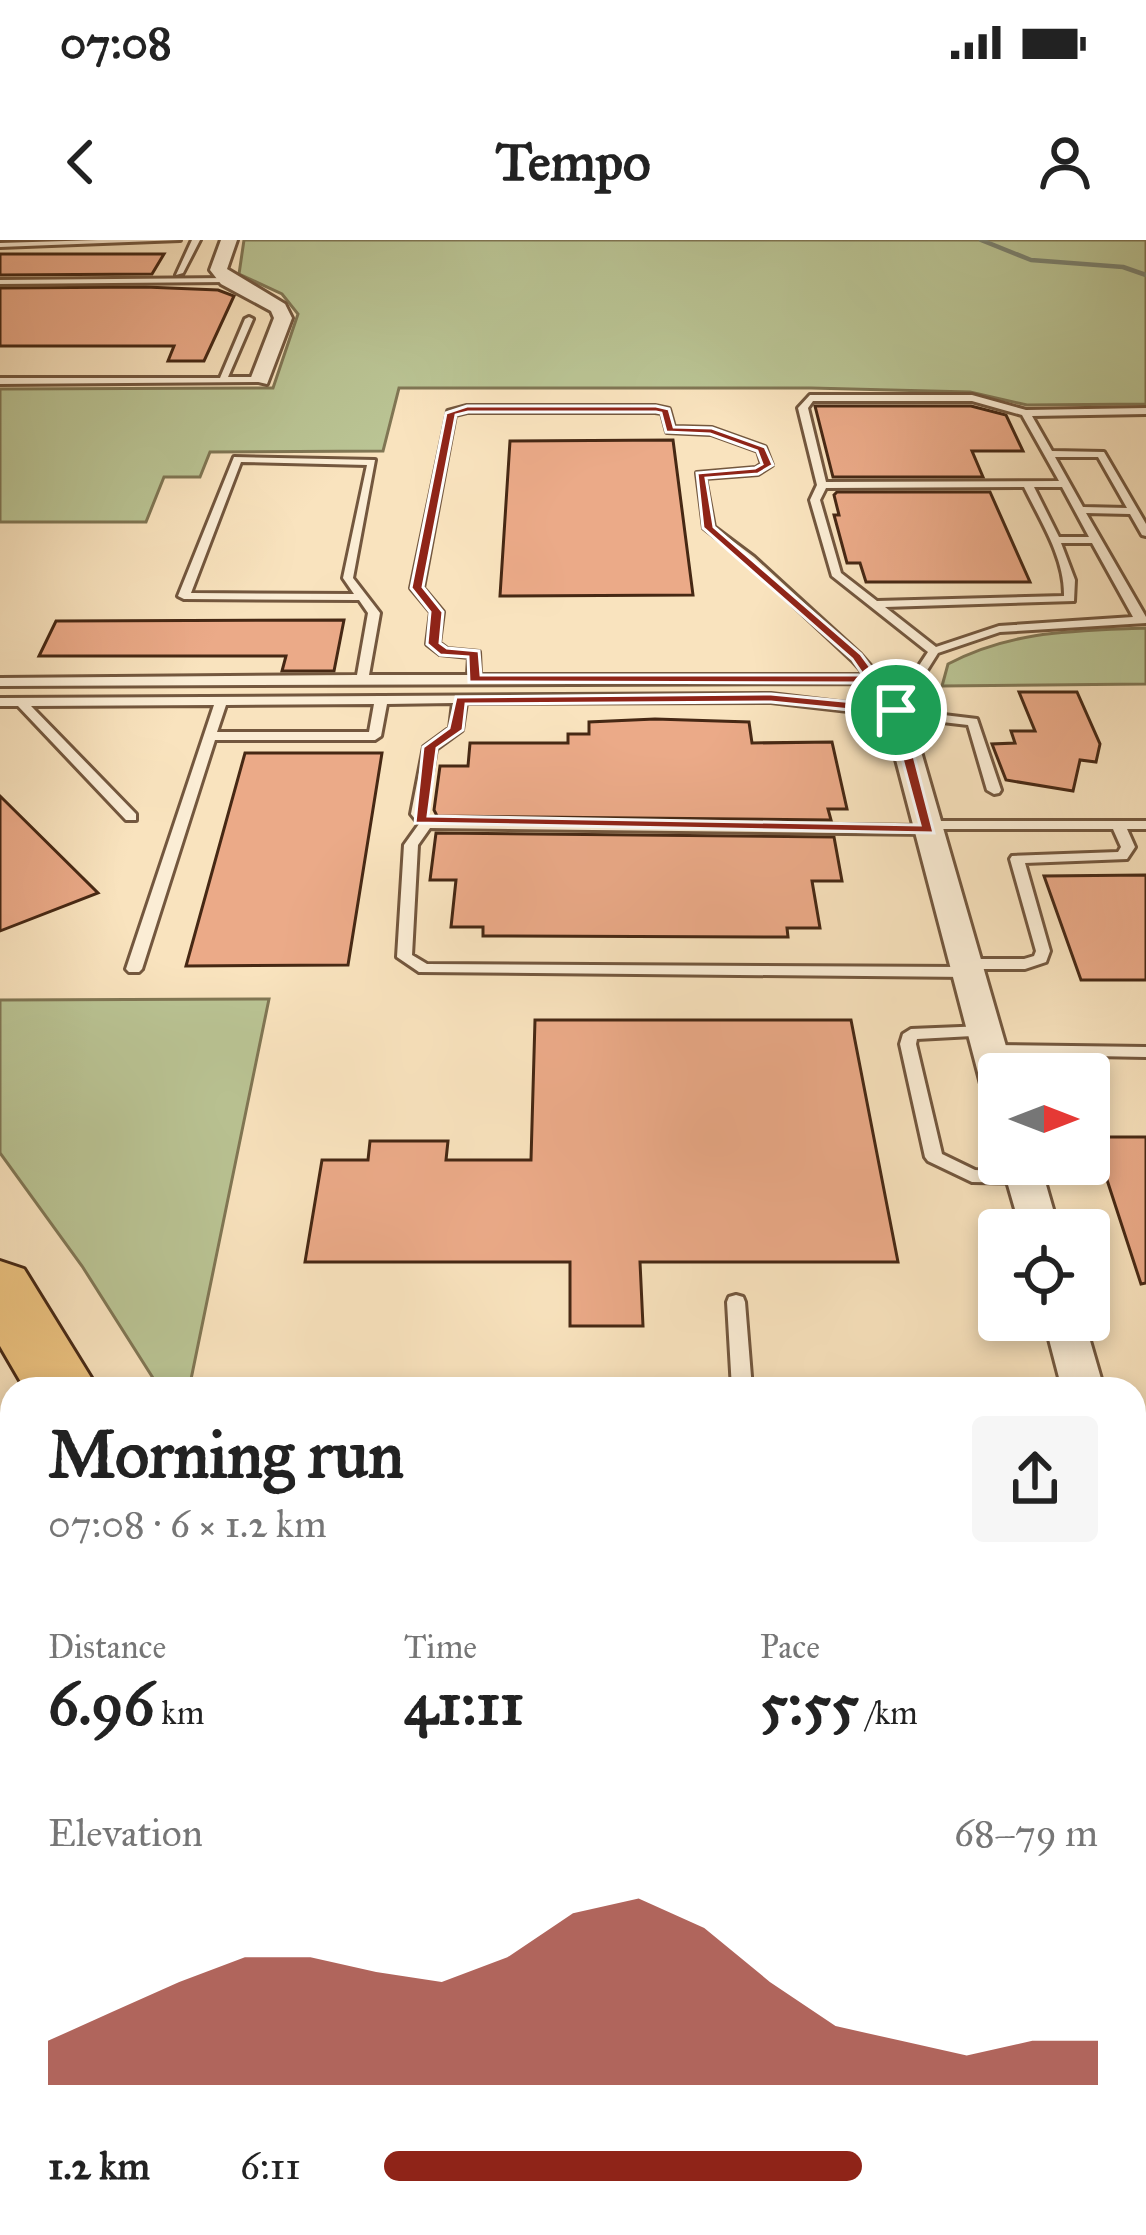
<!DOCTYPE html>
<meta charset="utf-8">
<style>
body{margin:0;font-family:"IM FELL Great Primer",serif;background:#f6f6f6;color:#222;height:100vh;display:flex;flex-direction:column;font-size:45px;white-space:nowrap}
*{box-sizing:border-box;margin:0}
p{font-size:39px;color:#767676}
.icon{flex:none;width:66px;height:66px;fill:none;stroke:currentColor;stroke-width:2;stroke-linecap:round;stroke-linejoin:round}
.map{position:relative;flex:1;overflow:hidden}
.details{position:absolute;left:0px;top:1137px;width:1146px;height:858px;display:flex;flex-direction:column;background:#fff;border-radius:36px 36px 0 0;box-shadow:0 6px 18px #0003}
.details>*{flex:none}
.needle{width:78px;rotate:90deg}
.fabs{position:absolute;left:978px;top:813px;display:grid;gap:24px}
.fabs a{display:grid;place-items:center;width:132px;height:132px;border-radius:12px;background:#fff;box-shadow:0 6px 18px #0003;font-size:60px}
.pin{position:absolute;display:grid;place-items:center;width:102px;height:102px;color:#fff;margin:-51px;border:6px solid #fff;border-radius:50%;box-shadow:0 3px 12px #0007}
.round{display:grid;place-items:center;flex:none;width:126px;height:126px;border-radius:12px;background:#f6f6f6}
.summary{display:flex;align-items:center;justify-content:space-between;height:204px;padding:0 48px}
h1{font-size:66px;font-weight:800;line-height:90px}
.figures{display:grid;grid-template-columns:repeat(3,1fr);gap:18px;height:204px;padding:12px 48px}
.figures div{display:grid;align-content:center}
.figures b{font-size:60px;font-weight:800}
.figures small{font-size:33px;font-weight:400}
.figures p{font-size:33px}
.chart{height:336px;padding:24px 48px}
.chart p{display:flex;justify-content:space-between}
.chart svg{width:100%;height:216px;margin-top:12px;fill:#8f2418;opacity:.7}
ul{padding:0 48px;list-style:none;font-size:39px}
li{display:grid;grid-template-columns:192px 144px 1fr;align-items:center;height:90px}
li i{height:30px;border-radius:15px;background:#8f2418}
.status{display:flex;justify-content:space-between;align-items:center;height:84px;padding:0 60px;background:#fff;direction:ltr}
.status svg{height:33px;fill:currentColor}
header{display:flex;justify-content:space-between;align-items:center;height:156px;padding:0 48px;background:#fff;font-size:54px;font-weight:800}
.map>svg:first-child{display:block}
.green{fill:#bac494;stroke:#807654;stroke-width:3}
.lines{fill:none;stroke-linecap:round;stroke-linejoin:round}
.stream{stroke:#7b8270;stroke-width:4.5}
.building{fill:#ebaa88;stroke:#462814;stroke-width:3}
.lane-casing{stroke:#73573e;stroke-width:6}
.street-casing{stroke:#73573e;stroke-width:6}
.secondary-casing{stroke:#462814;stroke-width:6}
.highway-casing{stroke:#462814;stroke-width:6}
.lane{fill:#fbedd5;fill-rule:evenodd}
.street{fill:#fbedd5;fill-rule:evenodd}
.secondary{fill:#fbedd5;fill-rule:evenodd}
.highway{fill:#ecc27f;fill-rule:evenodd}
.route{fill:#8f2418;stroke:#fff;stroke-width:3;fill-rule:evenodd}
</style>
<div class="status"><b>07:08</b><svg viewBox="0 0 49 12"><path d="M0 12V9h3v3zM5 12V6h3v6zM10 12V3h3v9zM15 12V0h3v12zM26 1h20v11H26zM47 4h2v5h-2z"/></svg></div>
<header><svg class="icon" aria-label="back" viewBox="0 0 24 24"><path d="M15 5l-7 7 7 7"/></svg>Tempo<svg class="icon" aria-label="person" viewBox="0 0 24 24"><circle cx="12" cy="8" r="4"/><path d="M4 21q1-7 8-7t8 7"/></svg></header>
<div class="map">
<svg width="1146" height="1995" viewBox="0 0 1146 1995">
<rect width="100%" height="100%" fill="#f9e3be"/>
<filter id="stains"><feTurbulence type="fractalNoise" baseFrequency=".00167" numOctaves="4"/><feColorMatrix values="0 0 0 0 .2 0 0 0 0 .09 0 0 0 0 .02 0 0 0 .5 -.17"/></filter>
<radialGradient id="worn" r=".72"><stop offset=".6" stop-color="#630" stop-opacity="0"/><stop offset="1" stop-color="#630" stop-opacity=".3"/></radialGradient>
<path class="green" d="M244,0H1146V164L1027,165L970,152L811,148H399L383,211L210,212L200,237H164L146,282H0V149L273,148L298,74L282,54L239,34Z
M1146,388V444L942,446L948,424C1012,390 1075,391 1146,388Z
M269,759L189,1149H160L82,1026L0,913V760Z
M77,1983H220L224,1995H76Z"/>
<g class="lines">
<path class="stream" d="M981,0L1031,20L1123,27L1146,35"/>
</g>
<path class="building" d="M0,14H164L152,34L0,35Z
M145,47L218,50L234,56L204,121H168L174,106H0V48Z
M815,166H971L1006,175L1023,211H972L983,237H833Z
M673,200L693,355L500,356L510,201Z
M837,252H990L1030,342H866L860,323H847L834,275H839L834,255Z
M344,380L334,431H282L286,416H39L56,381Z
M1019,452H1077L1100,504L1096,522L1080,520L1073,551L1006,540L992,504L1015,503L1011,491H1035Z
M655,479L749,482L752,503L832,502L847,569H828L831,580L437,576L434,570L440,526H468L470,503H568V494H589V482Z
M245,513H382L348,725L186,726Z
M0,556L98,653L0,691Z
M436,593L834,597L842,641H812L820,688H787L788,697L483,696V687H451L456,640H430Z
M1146,635V740H1081L1044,636Z
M535,780H851L898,1022H640L643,1086H570V1022H305L322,920H368L370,901H448L446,920H531Z
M1093,897H1146V1043L1141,1044Z"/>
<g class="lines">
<g class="lane-casing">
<path id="lane" d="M98,0H180L0,7V3Z
M192,0H200L183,33L176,35Z
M230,38L227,42L0,44V40Z
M249,77L253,79L228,137H260L263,142L0,144V138H220L245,79Z
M972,155L1026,170L1146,168V174L1032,176L1052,211L1104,212L1146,284V296L1142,295L1130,274L1086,273L1146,377V383L1000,392L938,413L902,470L977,479L1001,550L999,553L994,554L987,550L968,485L771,462L466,463L462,490L436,509L425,574L430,580L921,586L927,581H1146V589H1127L1135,607L1127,619L1025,623L1050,711L1046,722L1025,729H973L976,732L968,737L419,732L397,717L404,605L419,584L411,574L424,507L450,488L453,463L387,464L381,496L375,500H215L142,729L139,732H129L126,729L214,465L31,466L136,574V580H126L18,466H0V458L771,454L888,468L865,443L0,446V438L357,435L368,373L359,360L184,359L178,356L234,217L375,220L353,338L380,373L369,435H468L469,417L440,414L427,404L431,372L411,348L448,171L467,166H655L669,169L674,187L712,188L765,207L772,225L758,234L705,238L714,287L754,317L860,414L874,430V438L895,462L928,412L832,336L810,260L817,245L798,168L810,155ZM813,161H972L1022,175L1059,241L826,242L808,168ZM467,172H655L662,173L667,192L711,194L758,211L762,224L756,228L697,233L704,288L746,321L852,420L862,431V435H480L479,412L447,409L439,403L443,372L423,348L455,175ZM1055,217H1098L1127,268L1083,267ZM241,222L367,225L343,338L354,354L191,353ZM1024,247C1040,280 1065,318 1064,356L877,361L841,333L820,260L826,248ZM1034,247H1062L1089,297H1059ZM1061,303H1092L1133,377L999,386L936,407L885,367L1074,361L1075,340ZM374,464L369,492H217L226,465ZM430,588L929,594L935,589H1113L1121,607L1118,612L1012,616L1010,619L1036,711L1034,716L1024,719H966L958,724L961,727L427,724L412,715L418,605Z
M985,786L991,787L993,791L991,795L917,799L916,804L942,914L975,930L1031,933L1034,937L1025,943L972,942L928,921L925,917L900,804L903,794L911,789Z
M989,805L1146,807V817L983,814L981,810Z
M736,1055L743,1057L745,1062L752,1149H732L727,1062L729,1057Z
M1146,1461V1489L1134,1497V1469Z
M0,1667H12V1693H0Z
M713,1983H741L745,1995H717Z
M901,1983H931L936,1995H906Z"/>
</g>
<g class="street-casing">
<path id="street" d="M221,0H237L227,29L285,64L292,78L267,144L250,140L274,78L271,71L221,44L210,30Z
M896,462L909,470L1014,834H999V856L986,852L981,844L883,470Z
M1002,924H1040L1059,990H1021Z
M1044,1080H1084L1104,1149H1062Z
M1134,1256L1146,1260V1316L1134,1311Z"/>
</g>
<g class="secondary-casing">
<path id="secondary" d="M1146,1319V1379L1134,1383V1324Z
M0,1824H12V1906H0Z"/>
</g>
<g class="highway-casing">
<path id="highway" d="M0,1021L24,1029L98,1149H25L0,1106Z
M279,1983H383L386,1995H280Z"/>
</g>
<use href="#lane" class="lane"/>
<use href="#street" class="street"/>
<use href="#secondary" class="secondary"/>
<use href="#highway" class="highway"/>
</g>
<path class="route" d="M467,166H656L669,169L674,187L712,188L765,207L773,225L758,234L706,238L714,287L861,414L902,470L934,593L415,583L423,507L449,488L456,457L771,454L884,465L865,443L469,442L468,417L440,415L427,404L430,372L411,348L446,173ZM468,172H656L661,173L666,192L710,194L757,211L762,224L755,228L697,233L703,288L852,419L863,435H481L479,411L447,408L440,403L443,372L423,347L456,175ZM771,462L890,474L920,585L428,576L437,508L463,490L466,464Z"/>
<rect width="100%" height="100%" filter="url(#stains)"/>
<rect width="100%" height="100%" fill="url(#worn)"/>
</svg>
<div class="fabs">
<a><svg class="needle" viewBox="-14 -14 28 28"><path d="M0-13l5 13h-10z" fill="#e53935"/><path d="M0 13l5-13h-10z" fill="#767676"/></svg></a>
<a><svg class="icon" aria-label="locate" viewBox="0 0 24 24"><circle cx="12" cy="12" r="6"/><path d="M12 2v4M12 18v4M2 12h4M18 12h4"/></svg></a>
</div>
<div class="pin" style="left:896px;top:470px;background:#1e9e55"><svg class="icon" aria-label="arrive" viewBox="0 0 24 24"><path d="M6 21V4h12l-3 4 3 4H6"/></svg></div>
<section class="details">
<div class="summary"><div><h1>Morning run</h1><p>07:08 · 6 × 1.2 km</p></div><a class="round"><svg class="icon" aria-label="share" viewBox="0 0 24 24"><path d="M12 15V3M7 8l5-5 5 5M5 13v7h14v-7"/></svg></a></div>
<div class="figures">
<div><p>Distance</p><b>6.96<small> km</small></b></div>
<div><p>Time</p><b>41:11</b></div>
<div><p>Pace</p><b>5:55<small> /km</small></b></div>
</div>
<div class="chart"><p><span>Elevation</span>68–79 m</p>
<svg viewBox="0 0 160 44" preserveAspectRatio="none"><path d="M0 44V35L10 29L20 23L30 18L40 18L50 21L60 23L70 18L80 9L90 6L100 12L110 23L120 32L130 35L140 38L150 35L160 35V44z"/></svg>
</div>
<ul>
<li><b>1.2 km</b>6:11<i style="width:67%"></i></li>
</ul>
</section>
</div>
